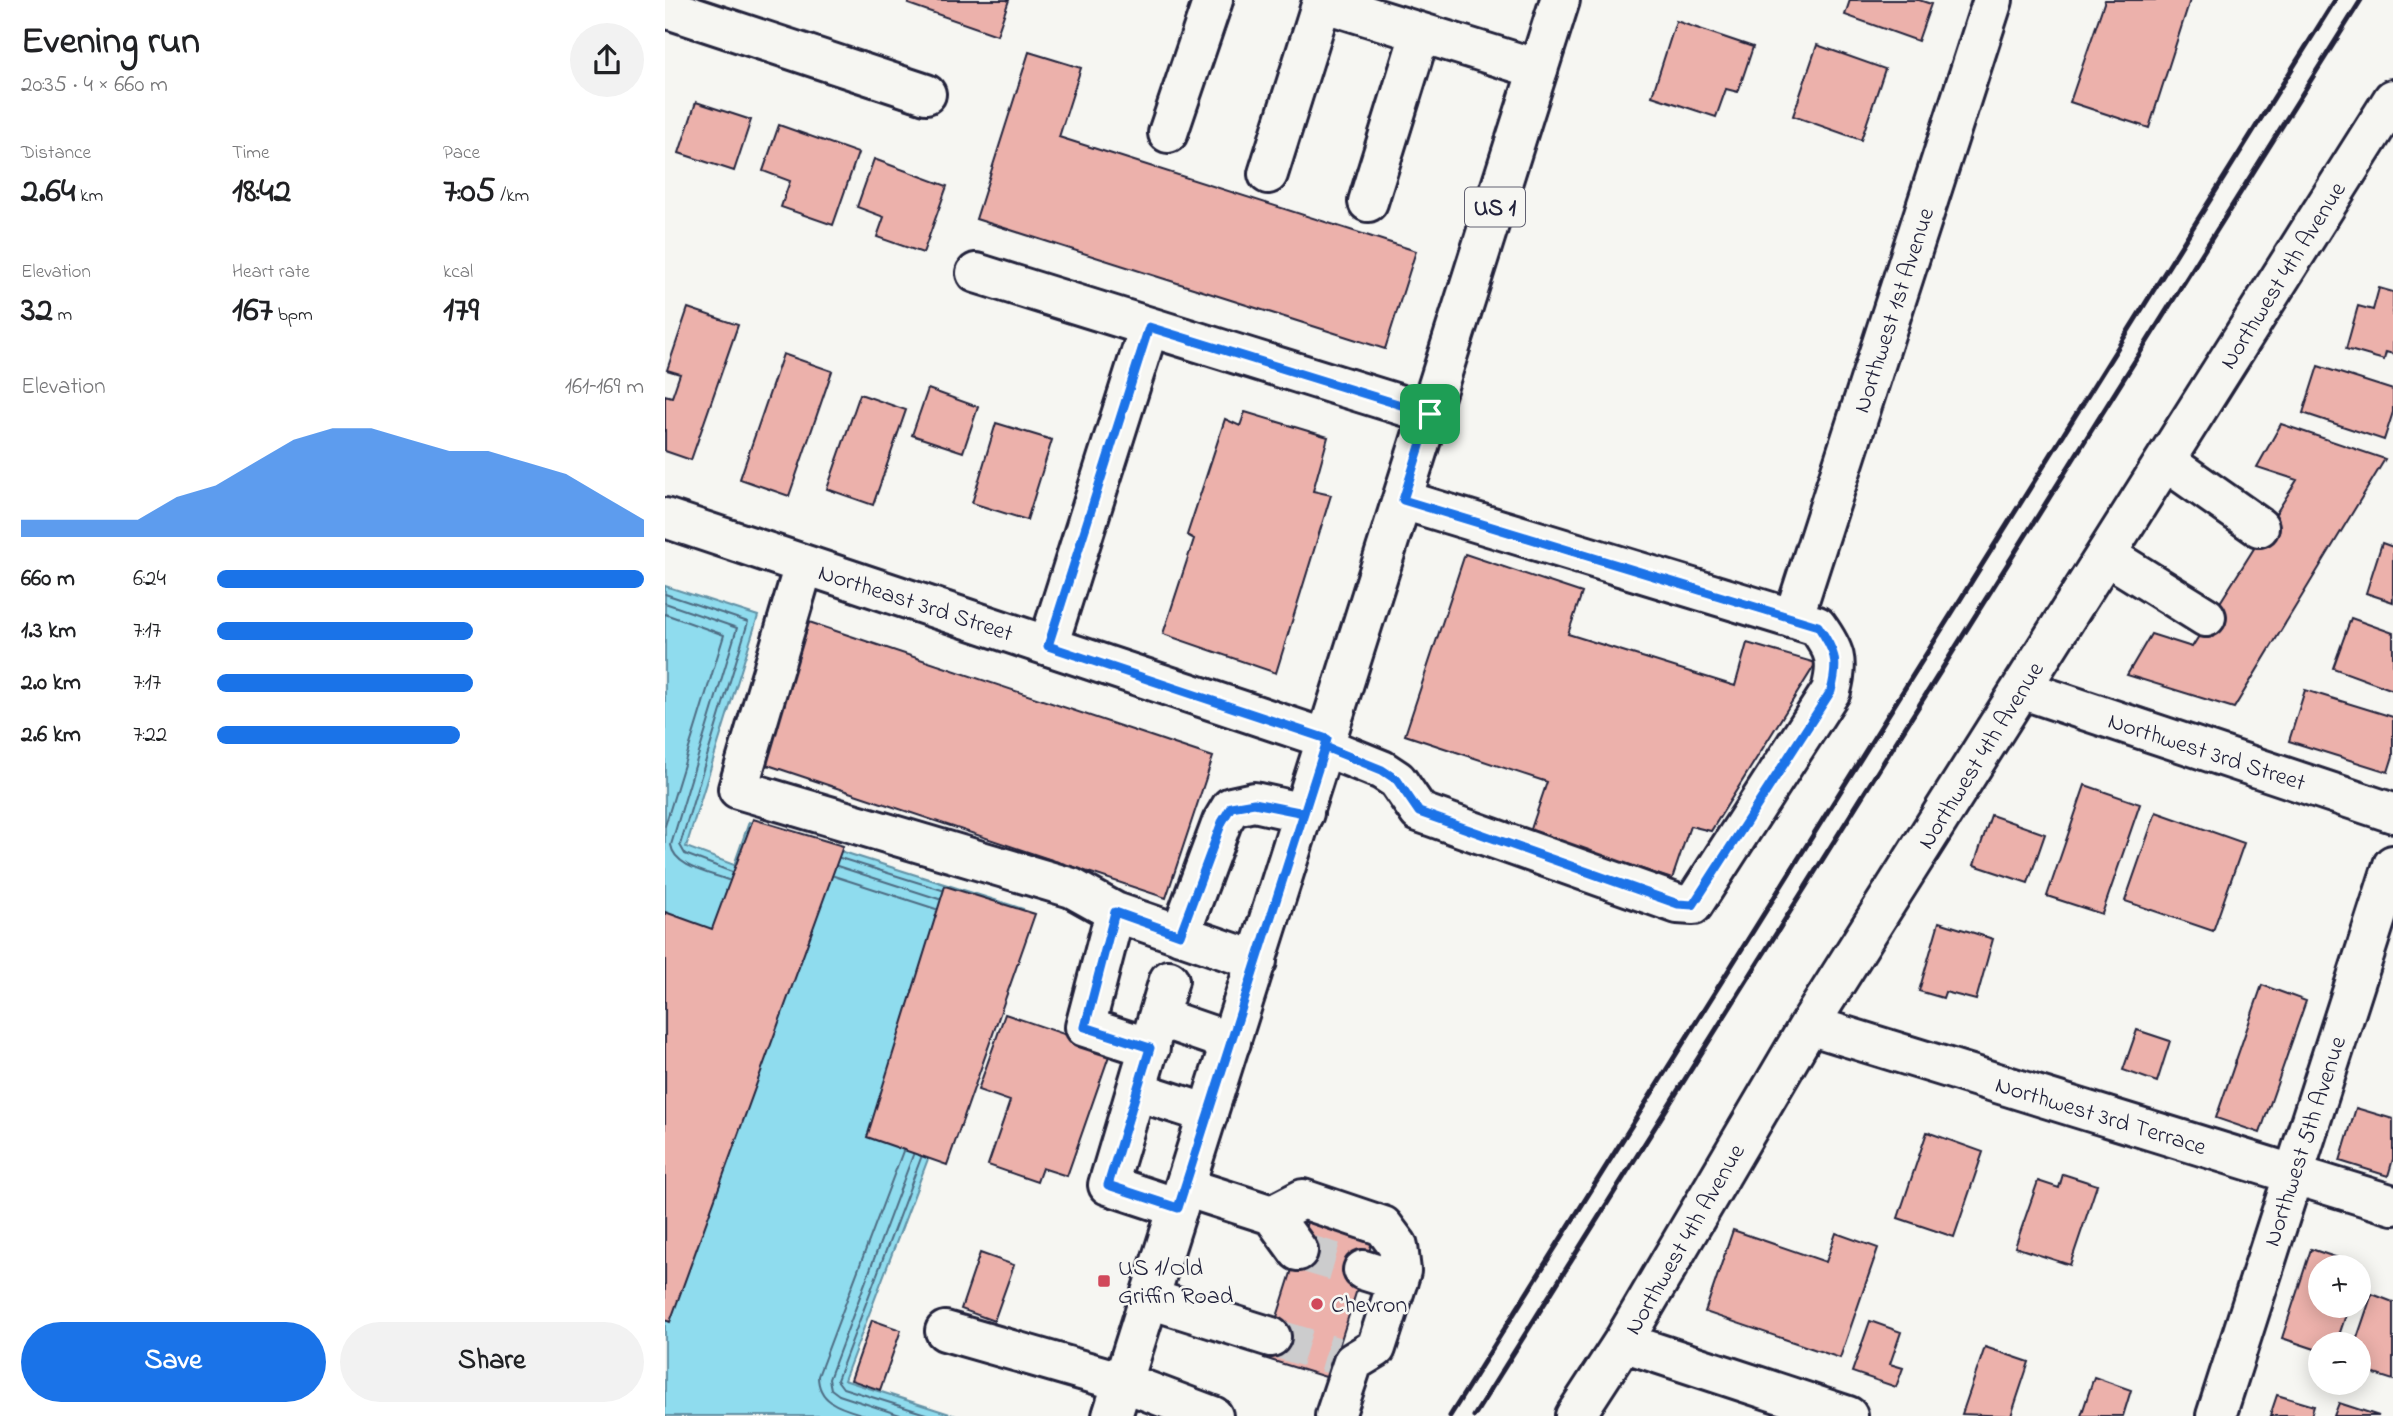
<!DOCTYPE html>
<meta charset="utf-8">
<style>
body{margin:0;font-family:"Indie Flower",sans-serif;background:#f2f2f2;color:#202124;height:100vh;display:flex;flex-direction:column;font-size:26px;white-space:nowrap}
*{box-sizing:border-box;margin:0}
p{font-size:23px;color:#757577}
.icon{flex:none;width:38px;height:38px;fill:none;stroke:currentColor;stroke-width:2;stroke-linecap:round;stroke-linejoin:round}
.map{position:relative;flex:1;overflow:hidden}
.sheet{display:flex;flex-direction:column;background:#fff;width:665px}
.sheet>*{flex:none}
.tools{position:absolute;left:1643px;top:1255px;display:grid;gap:14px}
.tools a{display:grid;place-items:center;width:63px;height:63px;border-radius:50%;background:#fff;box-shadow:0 4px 18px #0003;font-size:35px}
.pin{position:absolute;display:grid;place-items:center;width:60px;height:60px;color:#fff;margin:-30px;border-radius:14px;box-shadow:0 4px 10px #0006}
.round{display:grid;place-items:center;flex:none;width:74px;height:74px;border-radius:37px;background:#f2f2f2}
.head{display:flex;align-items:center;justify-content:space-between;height:119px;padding:0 21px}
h1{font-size:38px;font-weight:800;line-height:52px}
.stats{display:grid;grid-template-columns:repeat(3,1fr);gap:10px;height:119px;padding:7px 21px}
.stats div{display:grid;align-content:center}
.stats b{font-size:35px;font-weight:800}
.stats small{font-size:19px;font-weight:400}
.stats p{font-size:19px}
.chart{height:196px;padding:14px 21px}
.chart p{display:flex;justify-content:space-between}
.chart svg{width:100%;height:126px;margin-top:7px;fill:#1a73e8;opacity:.7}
.button{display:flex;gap:14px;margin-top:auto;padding:14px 21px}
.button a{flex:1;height:80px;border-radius:42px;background:#1a73e8;color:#fff;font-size:28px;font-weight:800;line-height:80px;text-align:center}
.button a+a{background:#f2f2f2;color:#202124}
ul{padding:0 21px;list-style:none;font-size:23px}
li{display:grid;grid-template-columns:112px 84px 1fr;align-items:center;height:52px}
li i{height:18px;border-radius:9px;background:#1a73e8}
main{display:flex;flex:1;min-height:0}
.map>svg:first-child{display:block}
.water{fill:#8fdcee;stroke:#6392a6;stroke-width:2}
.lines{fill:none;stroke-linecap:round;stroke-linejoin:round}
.shore{stroke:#4e6c83;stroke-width:2}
.building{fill:#ecb1ab;stroke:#22223b;stroke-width:2}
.minor-tunnel{stroke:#cccccd;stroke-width:38;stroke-dasharray:38 19;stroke-linecap:butt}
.minor-casing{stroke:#22223b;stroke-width:44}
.major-casing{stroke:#22223b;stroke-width:44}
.minor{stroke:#f6f6f2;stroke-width:38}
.major{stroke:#f6f6f2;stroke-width:38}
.rail{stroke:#22223b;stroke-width:5}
.route-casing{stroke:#fff;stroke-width:14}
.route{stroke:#1a73e8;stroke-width:9}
.poi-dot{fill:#d1495b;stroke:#f6f6f2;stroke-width:2.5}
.labels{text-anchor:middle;stroke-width:5;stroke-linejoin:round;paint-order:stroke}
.shield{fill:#f6f6f2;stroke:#626272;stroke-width:2}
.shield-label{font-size:23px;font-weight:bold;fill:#22223b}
.street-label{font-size:24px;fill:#22223b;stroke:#f6f6f2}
.poi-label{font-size:24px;fill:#22223b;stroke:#f6f6f2;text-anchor:start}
</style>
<main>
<section class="sheet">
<div class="head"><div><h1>Evening run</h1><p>20:35 · 4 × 660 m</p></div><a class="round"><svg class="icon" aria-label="share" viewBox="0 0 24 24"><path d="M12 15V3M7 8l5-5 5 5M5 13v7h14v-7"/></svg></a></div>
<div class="stats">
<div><p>Distance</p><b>2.64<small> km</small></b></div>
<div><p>Time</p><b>18:42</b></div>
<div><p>Pace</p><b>7:05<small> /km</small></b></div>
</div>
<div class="stats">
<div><p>Elevation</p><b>32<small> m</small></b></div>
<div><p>Heart rate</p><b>167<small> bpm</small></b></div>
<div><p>kcal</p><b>179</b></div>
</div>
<div class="chart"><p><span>Elevation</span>161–169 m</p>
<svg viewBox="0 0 160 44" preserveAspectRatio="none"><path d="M0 44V38L10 38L20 38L30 38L40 30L50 26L60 18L70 10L80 6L90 6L100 10L110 14L120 14L130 18L140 22L150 30L160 38V44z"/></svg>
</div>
<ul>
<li><b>660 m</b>6:24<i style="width:100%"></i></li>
<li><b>1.3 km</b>7:17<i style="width:60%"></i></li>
<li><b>2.0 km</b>7:17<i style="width:60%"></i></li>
<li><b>2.6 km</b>7:22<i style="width:57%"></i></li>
</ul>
<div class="button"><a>Save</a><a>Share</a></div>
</section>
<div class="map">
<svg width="1728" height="1416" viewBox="0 0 1728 1416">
<rect width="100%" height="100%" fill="#f6f6f2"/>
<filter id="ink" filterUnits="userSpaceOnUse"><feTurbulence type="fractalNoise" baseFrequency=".0143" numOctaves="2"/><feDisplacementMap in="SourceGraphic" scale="14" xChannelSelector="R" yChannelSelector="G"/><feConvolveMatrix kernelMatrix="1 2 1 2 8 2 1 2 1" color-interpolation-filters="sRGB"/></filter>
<g filter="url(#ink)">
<path class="water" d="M0,586L93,616L21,847L69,865L84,822L358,909L179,1380L291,1416H0Z"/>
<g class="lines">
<path class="shore" d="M0,594L83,622L15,845L20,854L67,872
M0,603L72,628L6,845C9,867 45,873 63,880
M0,614L59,635L0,826
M175,858L277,890
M172,866L274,899
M169,876L271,909
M256,1158L172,1380L178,1388L267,1416
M203,1416C181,1409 153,1405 153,1376L238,1151
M238,1416L174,1395L166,1389L164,1379L248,1155"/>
</g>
<path class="building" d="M245,0H344L332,35L243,4Z
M1185,0H1254L1266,4L1253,41L1180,15Z
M1440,0H1525L1484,128L1405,102Z
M1011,21L1088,47L1073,92L1061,89L1051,117L987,96Z
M1152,45L1220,69L1196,140L1128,116Z
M364,52L416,68L394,137L751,251L720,349L311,219Z
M31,102L86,120L69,171L14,153Z
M114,125L193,153L168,225L116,207L125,181L98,171Z
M209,159L282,186L258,253L212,237L219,217L192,207Z
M1714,288L1728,292V354L1721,352L1719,360L1681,349L1693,306L1708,310Z
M23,308L73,325L26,460L0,451V395L7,397L15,374L2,370Z
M118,354L167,371L124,496L75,479Z
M1653,366L1728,390V412L1719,440L1638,413Z
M263,389L313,407L298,452L247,435Z
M195,394L241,410L208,505L162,489Z
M580,412L663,437L648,491L666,495L611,673L498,634L529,539L522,535L560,419L575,426Z
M331,423L387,440L362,520L307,503Z
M1616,424L1720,459L1569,708L1462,675L1486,634L1527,647L1632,480L1592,467Z
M1717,543L1728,547V602L1701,593Z
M800,554L917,593L903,634L1070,686L1082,643L1151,663L1046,831L1025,826L1007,879L865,832L882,782L740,735Z
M1686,618L1728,633V690L1668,668Z
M144,622L548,757L501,898L97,763Z
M1640,690L1728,717V756L1723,772L1624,741Z
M1420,785L1475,804L1437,914L1382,896Z
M1491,812L1579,843L1548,931L1460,901Z
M1326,815L1380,834L1363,883L1309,865Z
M88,819L178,846L5,1322L0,1320V912L47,929Z
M280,886L370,914L282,1165L202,1137Z
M1274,922L1328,939L1311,1000L1280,992L1278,998L1254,991Z
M1597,985L1641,1001L1595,1133L1551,1118Z
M340,1014L446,1050L402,1176L377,1168L372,1182L323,1165L345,1101L313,1090Z
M1472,1030L1505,1041L1492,1082L1458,1070Z
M1691,1108L1728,1119V1159L1723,1176L1675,1161Z
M1262,1132L1318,1152L1289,1237L1233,1218Z
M1398,1174L1432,1185L1405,1265L1350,1247L1373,1181L1394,1188Z
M644,1216L709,1236L664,1378L599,1358Z
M1068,1230L1161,1262L1171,1233L1213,1248L1175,1358L1040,1312Z
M1646,1249L1697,1266L1694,1276V1267H1656V1306H1684L1671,1344H1656V1351L1617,1338Z
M315,1253L349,1265L329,1321L296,1309Z
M1707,1294L1728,1302V1380L1694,1369V1344H1690Z
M207,1320L236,1330L215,1390L186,1380Z
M1205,1321L1236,1332L1225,1364L1238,1368L1231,1387L1187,1372Z
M1320,1347L1364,1362L1346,1416L1297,1414Z
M1429,1377L1466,1390L1458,1416H1416Z
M1612,1395L1649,1406L1646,1416H1605Z
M1674,1403L1714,1416H1669Z"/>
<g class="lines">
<path class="minor-tunnel" d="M633,1251L698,1270
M606,1337L671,1356"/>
<g class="minor-casing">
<path id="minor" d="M0,8L261,94
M503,133L548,0
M603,174L657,2L873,69
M703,202L755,34
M311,273L765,414
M1500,461L1594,527
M0,518L662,739
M1441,555L1541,617
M139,565L73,789L407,888L450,912L592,961
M1128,619L1328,0
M383,646L484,327
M1356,689L1728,813
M660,747L717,770L732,780L754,812L1013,904L1028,905L1166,691C1174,661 1170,651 1152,626L738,500
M450,912L420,1027L485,1048
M515,935L557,822L566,807L589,802L639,813
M504,980L443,1185L513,1208
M493,1017L566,1042
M1144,1025L1728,1205
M472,1091L543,1114
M520,1187L607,1215L638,1199L718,1226L733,1246L736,1271L711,1348L688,1362L670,1416
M607,1215L633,1251
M698,1270L733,1281
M485,1299L606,1337
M280,1331L458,1382L548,1416
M958,1342L1183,1416
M910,1416L958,1342L1144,1025L1728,99
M1551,1416L1728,865"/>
</g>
<g class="major-casing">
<path id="major" d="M447,1416L895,0"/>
</g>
<use href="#minor" class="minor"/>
<use href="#major" class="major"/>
<path class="rail" d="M785,1416L1670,0
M809,1416L1696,0"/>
</g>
</g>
<g class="lines" filter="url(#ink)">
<g class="route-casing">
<path id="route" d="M765,414L484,327L383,646L662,739L660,747L513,1208L443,1185L485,1048L420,1027L450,912L515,935L557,822L566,807L589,803L639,813L660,747L717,770L732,780L754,812L1013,904L1028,905L1166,691C1174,661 1170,651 1153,626L738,500L765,414"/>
</g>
<use href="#route" class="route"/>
</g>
<g class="poi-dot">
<rect x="432" y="1274" width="14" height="14" rx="3.5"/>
<circle cx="652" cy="1304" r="7"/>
</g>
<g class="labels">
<rect class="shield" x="800" y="187.5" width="60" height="39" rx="5"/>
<g class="shield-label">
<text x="830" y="215">US 1</text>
</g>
<g class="street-label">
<text transform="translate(1617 275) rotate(-58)" y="8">Northwest 4th Avenue</text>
<text transform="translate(1228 310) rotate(-72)" y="8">Northwest 1st Avenue</text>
<text transform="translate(251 602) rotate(18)" y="8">Northeast 3rd Street</text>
<text transform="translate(1542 751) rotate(18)" y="8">Northwest 3rd Street</text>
<text transform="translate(1315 755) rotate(-58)" y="8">Northwest 4th Avenue</text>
<text transform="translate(1436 1115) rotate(17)" y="8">Northwest 3rd Terrace</text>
<text transform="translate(1639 1141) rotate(-72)" y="8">Northwest 5th Avenue</text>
<text transform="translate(1019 1239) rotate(-60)" y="8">Northwest 4th Avenue</text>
</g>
<g class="poi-label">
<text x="453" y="1275">US 1/Old<tspan x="453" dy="28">Griffin Road</tspan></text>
<text x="666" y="1312">Chevron</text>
</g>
</g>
</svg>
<div class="tools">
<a>+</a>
<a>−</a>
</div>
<div class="pin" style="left:765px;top:414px;background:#1e9e55"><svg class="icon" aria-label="arrive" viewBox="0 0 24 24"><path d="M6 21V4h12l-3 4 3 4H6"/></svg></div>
</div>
</main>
